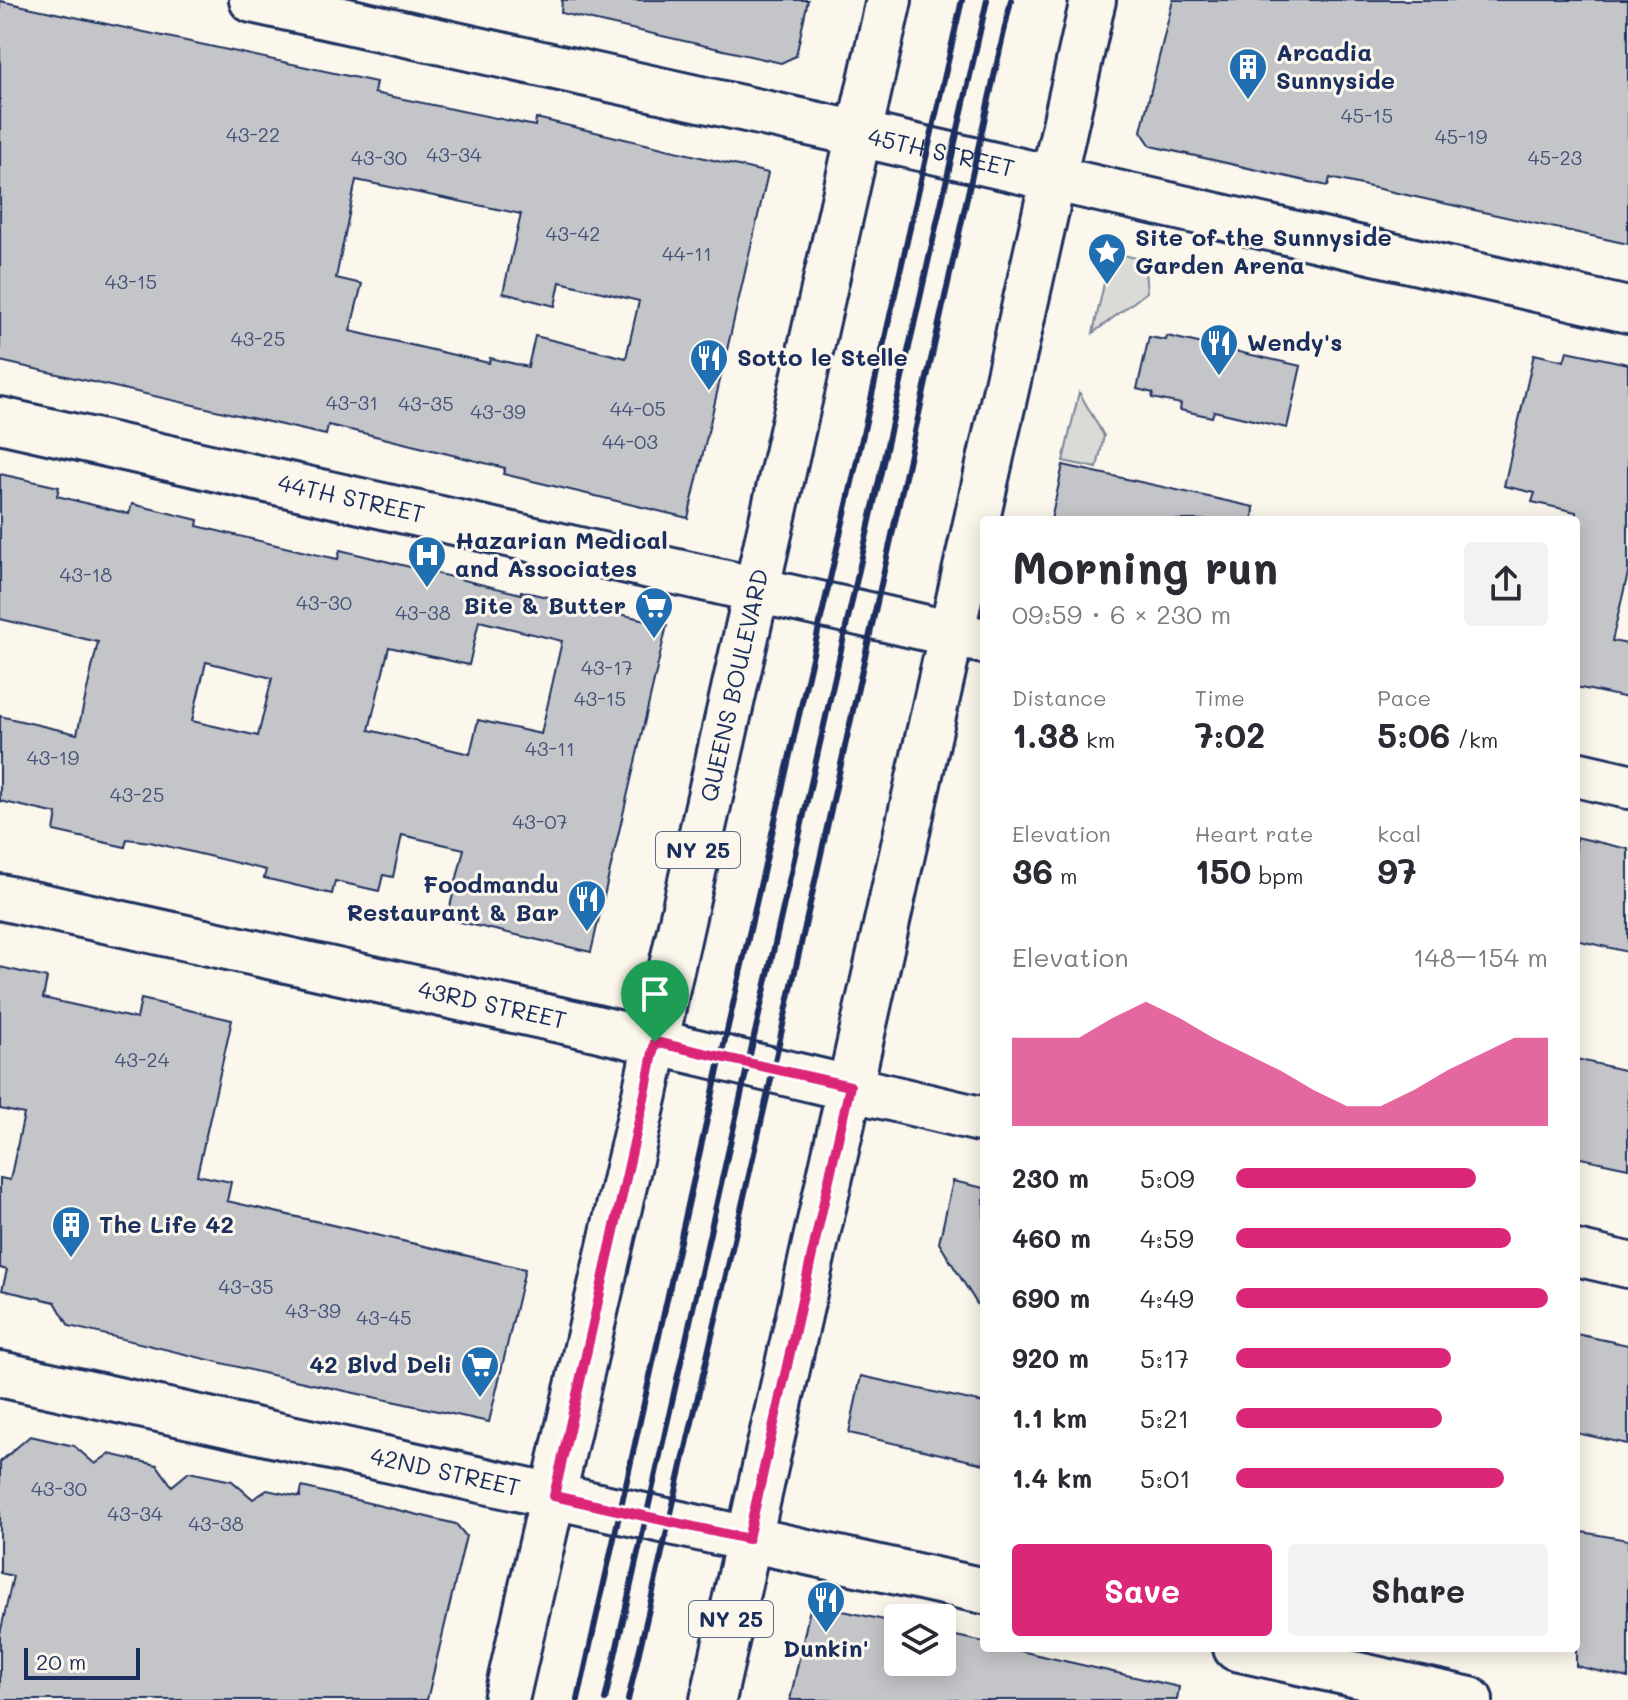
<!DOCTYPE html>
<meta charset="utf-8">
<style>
body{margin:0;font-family:Mali,sans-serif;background:#f2f2f3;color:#2b2b33;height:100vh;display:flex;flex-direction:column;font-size:30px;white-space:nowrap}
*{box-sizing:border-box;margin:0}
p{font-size:26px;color:#7c7c81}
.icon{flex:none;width:44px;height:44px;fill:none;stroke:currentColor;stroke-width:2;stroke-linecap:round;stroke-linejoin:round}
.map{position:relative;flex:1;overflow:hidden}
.panel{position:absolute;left:980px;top:516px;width:600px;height:1136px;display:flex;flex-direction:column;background:#fff;border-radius:8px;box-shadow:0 4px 20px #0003}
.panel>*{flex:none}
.tools{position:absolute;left:884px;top:1604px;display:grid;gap:16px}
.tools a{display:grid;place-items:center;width:72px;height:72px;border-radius:8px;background:#fff;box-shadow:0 4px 20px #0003;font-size:40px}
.scale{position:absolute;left:24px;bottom:20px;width:116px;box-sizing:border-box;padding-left:8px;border:4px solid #1b2f5e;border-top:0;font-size:22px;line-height:28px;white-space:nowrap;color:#1b2f5e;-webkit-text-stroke:6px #fbf7ec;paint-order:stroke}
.pin{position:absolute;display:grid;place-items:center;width:68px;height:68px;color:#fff;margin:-82px -34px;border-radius:50% 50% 50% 0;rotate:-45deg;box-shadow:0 0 8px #0007}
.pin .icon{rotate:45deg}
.round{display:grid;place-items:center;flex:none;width:84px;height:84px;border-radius:8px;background:#f2f2f3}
.summary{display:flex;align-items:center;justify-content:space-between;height:136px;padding:0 32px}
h1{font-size:44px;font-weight:700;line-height:60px}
.metrics{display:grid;grid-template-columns:repeat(3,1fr);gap:12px;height:136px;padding:8px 32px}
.metrics div{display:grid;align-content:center}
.metrics b{font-size:34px;font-weight:700}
.metrics small{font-size:22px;font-weight:400}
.metrics p{font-size:22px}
.chart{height:224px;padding:16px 32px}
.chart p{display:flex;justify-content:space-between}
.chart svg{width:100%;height:144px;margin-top:8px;fill:#db2777;opacity:.7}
.primary-button{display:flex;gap:16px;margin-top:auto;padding:16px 32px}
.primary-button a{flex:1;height:92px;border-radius:8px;background:#db2777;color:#fff;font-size:32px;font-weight:700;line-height:92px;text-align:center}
.primary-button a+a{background:#f2f2f3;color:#2b2b33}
ul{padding:0 32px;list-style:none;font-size:26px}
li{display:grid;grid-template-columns:128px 96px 1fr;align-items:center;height:60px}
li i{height:20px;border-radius:10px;background:#db2777}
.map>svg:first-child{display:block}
.green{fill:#dadad7;stroke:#7a849a;stroke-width:2}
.building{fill:#c3c5c9;stroke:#1b2f5e;stroke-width:2;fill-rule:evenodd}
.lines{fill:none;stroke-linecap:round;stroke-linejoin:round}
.minor-casing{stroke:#1b2f5e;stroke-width:50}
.major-casing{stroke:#1b2f5e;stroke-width:50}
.minor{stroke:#fbf7ec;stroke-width:44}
.major{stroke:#fbf7ec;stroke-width:44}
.rail{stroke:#1b2f5e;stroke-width:6}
.route-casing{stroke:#fff;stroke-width:16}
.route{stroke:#db2777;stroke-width:10}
.labels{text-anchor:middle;stroke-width:6;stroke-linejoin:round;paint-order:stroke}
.number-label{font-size:20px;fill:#455479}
.shield{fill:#fbf7ec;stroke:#5e6b89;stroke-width:2}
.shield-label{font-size:22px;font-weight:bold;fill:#1b2f5e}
.poi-label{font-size:24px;font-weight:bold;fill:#1b2f5e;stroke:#fbf7ec;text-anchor:start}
.street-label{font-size:24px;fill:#1b2f5e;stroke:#fbf7ec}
</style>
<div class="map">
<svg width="1628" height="1700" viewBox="0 0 1628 1700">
<rect width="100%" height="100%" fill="#fbf7ec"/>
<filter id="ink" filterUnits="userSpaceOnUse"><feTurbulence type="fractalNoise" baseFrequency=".0125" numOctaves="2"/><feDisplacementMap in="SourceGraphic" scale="16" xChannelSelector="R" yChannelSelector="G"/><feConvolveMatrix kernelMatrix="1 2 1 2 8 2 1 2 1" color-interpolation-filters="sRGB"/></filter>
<g filter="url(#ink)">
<path class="green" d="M1111,252L1144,260L1147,292L1093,333Z
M1079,392L1104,436L1097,468L1063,461Z"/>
<path class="building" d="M562,0H808L796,56L781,63L561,13Z
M1173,0H1628V244L1330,178L1328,186L1151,146L1141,131Z
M0,1L376,82L374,93L535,126L536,118L768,173L688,518L503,474L505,468L363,433L328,425L326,435L0,361ZM356,180L521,214L503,293L555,306L560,282L639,301L626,358L535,336L528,367L490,358L489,363L350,331L362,284L336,278Z
M1167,336L1301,366L1287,428L1214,411L1212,417L1180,410L1181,404L1152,398L1153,393L1137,389L1149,337L1166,340Z
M1567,351L1628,364V573L1612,641L1628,644V698L1576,687V512L1532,502L1535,493L1504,486L1534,354L1564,361Z
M1063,465L1254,507L1253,520H1051Z
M0,474L59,487L57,496L129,514L132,504L198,520L197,526L314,554L338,559L340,550L521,594V591L667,625L591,952L447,919L464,849L402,835L393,877L383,875L379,891L335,881L332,894L264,878L266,870L150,842L127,839L125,847L54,831L57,814L0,801V716L77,734L98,642L0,619ZM479,621L562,641L541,734L478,720L470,754L369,730L389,647L469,665ZM206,662L272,678L258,736L192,721Z
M1576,837L1628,849V952L1576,940Z
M0,967L47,978L43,998L137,1019L141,999L232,1020L197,1175L231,1182L227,1201L525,1269L489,1422L271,1375L69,1326L55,1302L2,1290L7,1270L0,1268V1178L10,1180L24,1114L0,1109Z
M1576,1059L1628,1071V1168L1576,1157Z
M953,1181L984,1188V1315L939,1243Z
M1576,1334L1628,1345V1444L1576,1433Z
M861,1376L984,1403V1464L849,1433Z
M30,1436L74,1446L95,1464L109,1454L157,1465L172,1486L189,1472L232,1481L253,1499L267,1490L300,1497L302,1487L456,1524L466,1536L427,1700H0V1634L13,1576L0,1573V1462Z
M1576,1531L1628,1540V1678L1576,1666Z
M811,1604L898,1623V1662H942V1633L984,1642V1648H1007L1179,1687L1177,1700H790Z"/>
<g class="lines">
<g class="minor-casing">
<g id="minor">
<path id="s1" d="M252,0L859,134L1628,310"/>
<path id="s2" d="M0,420L984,641"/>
<path d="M1576,774L1628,786"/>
<path id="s3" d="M0,897L587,1026L984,1120"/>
<path d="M1576,1253L1628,1265"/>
<path id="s4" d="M0,1374L984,1591"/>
<path d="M1236,1648L1470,1700"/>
</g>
</g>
<g class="major-casing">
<g id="major">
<path id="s5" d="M506,1700L645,1094L667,988L889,0"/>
<path d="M713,1700L1093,0"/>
</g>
</g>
<use href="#minor" class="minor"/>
<use href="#major" class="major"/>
<path class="rail" d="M578,1700L716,1079L962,0
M605,1700L987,0
M628,1700L769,1088L1011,0"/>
</g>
</g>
<g class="lines" filter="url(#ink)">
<g class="route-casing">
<path id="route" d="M655,1042L850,1086L748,1539L554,1496L645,1094Z"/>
</g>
<use href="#route" class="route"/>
</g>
<defs>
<g id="building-pin" transform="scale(2)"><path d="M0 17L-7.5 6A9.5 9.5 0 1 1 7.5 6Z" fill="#1f6fb2" stroke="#fbf7ec"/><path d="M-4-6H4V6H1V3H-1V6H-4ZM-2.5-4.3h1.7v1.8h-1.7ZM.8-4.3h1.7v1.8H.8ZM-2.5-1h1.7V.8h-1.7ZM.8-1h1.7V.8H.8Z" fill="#fff"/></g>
<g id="sight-pin" transform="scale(2)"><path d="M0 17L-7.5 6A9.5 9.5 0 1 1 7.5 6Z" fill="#1f6fb2" stroke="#fbf7ec"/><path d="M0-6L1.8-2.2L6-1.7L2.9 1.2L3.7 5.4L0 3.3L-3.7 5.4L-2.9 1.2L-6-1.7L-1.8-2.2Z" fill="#fff"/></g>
<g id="restaurant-pin" transform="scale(2)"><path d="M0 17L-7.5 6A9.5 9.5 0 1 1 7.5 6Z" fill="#1f6fb2" stroke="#fbf7ec"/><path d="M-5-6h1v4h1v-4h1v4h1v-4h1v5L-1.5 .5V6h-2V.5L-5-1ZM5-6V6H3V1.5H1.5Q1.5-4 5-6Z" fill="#fff"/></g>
<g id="hospital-pin" transform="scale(2)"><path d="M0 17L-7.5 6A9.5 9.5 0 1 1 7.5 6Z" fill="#1f6fb2" stroke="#fbf7ec"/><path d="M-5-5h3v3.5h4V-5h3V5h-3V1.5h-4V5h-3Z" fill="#fff"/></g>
<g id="supermarket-pin" transform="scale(2)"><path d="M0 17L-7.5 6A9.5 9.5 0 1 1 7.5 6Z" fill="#1f6fb2" stroke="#fbf7ec"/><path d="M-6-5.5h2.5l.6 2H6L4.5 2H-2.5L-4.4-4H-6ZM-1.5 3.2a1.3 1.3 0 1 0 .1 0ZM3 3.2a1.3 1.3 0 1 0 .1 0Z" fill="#fff"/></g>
</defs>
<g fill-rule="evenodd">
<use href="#building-pin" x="1248" y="67"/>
<use href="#sight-pin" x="1107" y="252"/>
<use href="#restaurant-pin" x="1219" y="343"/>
<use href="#restaurant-pin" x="709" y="358"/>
<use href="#hospital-pin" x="427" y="555"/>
<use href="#supermarket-pin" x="654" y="606"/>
<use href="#restaurant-pin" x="587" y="899"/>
<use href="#building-pin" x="71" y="1225"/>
<use href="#supermarket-pin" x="480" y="1365"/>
<use href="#restaurant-pin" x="826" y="1600"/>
</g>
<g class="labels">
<g class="number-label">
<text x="1367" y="123">45-15</text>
<text x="253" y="142">43-22</text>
<text x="1461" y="144">45-19</text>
<text x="454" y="162">43-34</text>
<text x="379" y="165">43-30</text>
<text x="1555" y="165">45-23</text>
<text x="573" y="241">43-42</text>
<text x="687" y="261">44-11</text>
<text x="131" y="289">43-15</text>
<text x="258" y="346">43-25</text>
<text x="352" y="410">43-31</text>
<text x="426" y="411">43-35</text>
<text x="638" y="416">44-05</text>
<text x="498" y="419">43-39</text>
<text x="630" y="449">44-03</text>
<text x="86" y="582">43-18</text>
<text x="324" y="610">43-30</text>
<text x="423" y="620">43-38</text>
<text x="607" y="675">43-17</text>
<text x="600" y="706">43-15</text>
<text x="550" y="756">43-11</text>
<text x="53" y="765">43-19</text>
<text x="137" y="802">43-25</text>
<text x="540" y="829">43-07</text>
<text x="142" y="1067">43-24</text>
<text x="246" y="1294">43-35</text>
<text x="313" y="1318">43-39</text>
<text x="384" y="1325">43-45</text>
<text x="59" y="1496">43-30</text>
<text x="135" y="1521">43-34</text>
<text x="216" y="1531">43-38</text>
</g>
<g class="shield">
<rect x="656" y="832" width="84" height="36" rx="6"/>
<rect x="689" y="1601" width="84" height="36" rx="6"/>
</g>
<g class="shield-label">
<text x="698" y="858">NY 25</text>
<text x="731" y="1627">NY 25</text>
</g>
<g class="poi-label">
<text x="1276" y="61">Arcadia<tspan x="1276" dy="28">Sunnyside</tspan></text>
<text x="1135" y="246">Site of the Sunnyside<tspan x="1135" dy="28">Garden Arena</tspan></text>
<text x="1247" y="351">Wendy's</text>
<text x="737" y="366">Sotto le Stelle</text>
<text x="455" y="549">Hazarian Medical<tspan x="455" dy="28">and Associates</tspan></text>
<text x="626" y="614" text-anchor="end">Bite &amp; Butter</text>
<text x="559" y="893" text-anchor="end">Foodmandu<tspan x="559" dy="28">Restaurant &amp; Bar</tspan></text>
<text x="99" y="1233">The Life 42</text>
<text x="452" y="1373" text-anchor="end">42 Blvd Deli</text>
<text x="826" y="1657" text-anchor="middle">Dunkin'</text>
</g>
<g class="street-label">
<text dy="8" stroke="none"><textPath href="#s1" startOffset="706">45TH STREET</textPath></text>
<text dy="8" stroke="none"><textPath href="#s2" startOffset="360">44TH STREET</textPath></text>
<text dy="8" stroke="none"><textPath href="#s5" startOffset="1040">QUEENS BOULEVARD</textPath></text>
<text dy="8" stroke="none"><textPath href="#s3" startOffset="504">43RD STREET</textPath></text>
<text dy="8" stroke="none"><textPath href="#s4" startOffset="456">42ND STREET</textPath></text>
</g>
</g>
</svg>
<div class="tools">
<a><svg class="icon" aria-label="layers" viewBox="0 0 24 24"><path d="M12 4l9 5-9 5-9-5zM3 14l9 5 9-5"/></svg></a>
</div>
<div class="scale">20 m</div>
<div class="pin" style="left:655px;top:1042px;background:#1e9e55"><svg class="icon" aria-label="arrive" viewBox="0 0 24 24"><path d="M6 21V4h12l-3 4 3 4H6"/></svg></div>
<section class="panel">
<div class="summary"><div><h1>Morning run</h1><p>09:59 · 6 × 230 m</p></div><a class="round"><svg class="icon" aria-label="share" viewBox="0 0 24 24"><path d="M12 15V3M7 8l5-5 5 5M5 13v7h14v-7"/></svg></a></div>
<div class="metrics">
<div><p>Distance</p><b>1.38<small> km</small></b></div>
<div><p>Time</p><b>7:02</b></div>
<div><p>Pace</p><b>5:06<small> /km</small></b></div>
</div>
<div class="metrics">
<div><p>Elevation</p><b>36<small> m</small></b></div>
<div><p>Heart rate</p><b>150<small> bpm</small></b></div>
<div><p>kcal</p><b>97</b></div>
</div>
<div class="chart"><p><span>Elevation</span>148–154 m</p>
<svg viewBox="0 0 160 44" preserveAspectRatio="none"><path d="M0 44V17L10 17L20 17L30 11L40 6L50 11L60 17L70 22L80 27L90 33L100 38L110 38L120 33L130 27L140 22L150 17L160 17V44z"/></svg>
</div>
<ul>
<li><b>230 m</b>5:09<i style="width:77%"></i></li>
<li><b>460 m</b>4:59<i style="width:88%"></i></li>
<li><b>690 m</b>4:49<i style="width:100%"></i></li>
<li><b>920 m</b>5:17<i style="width:69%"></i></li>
<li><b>1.1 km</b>5:21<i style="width:66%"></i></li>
<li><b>1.4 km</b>5:01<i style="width:86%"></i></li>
</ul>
<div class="primary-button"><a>Save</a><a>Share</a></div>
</section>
</div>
